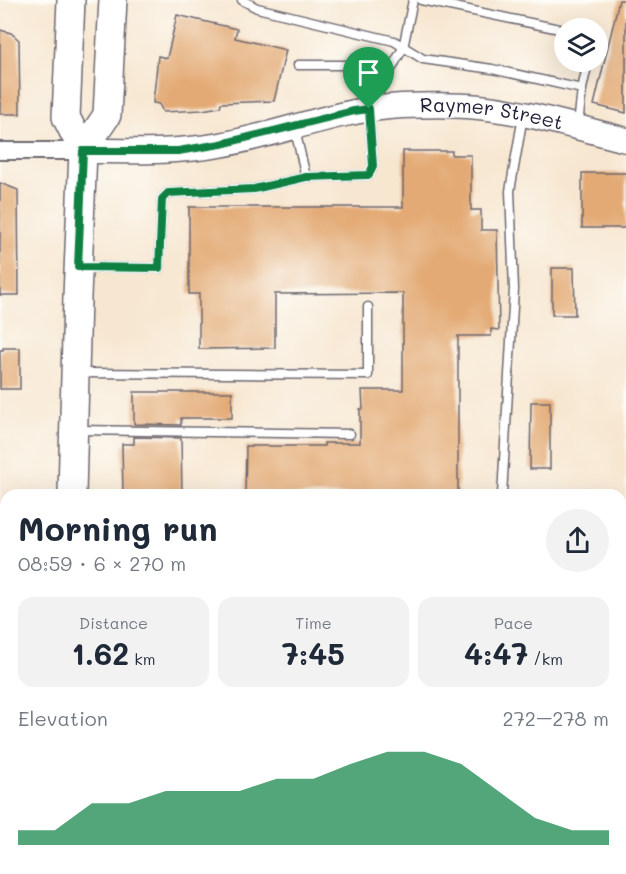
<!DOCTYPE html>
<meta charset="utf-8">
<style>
body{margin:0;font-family:Mali,sans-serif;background:#f2f2f3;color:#1f2937;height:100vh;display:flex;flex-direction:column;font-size:22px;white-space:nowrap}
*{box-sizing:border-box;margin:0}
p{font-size:20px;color:#747a83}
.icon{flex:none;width:33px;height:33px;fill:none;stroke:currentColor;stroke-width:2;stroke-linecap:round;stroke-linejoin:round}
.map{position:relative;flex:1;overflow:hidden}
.details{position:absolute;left:0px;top:489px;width:627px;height:386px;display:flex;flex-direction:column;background:#fff;border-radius:18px 18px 0 0;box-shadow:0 6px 24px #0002}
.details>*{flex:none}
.controls{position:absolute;left:554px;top:18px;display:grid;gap:12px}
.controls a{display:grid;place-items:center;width:54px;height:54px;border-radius:50%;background:#fff;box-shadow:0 6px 24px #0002;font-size:30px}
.pin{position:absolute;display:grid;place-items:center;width:51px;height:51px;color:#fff;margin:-62px -26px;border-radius:50% 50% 50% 0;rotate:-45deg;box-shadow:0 0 6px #0007}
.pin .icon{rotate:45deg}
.round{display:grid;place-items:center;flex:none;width:63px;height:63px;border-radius:32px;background:#f2f2f3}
.overview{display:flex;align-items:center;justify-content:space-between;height:102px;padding:0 18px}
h1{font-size:33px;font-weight:700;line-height:45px}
.stats{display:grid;grid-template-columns:repeat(3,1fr);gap:9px;height:102px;padding:6px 18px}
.stats div{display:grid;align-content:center;border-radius:15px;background:#f2f2f3;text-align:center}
.stats b{font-size:30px;font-weight:700}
.stats small{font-size:16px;font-weight:400}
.stats p{font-size:16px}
.chart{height:168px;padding:12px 18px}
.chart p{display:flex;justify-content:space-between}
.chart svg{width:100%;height:108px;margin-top:6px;fill:#0b8043;opacity:.7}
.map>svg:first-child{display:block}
.building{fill:#e3aa74}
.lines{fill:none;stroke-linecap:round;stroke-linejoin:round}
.lane-casing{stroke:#6d6770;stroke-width:11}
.street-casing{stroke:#6d6770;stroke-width:20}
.secondary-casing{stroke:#6d6770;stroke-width:27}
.primary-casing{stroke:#6d6770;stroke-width:30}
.lane{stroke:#fff;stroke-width:8}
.street{stroke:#fff;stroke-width:16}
.secondary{stroke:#fff;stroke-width:24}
.primary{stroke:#fff;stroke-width:27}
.route-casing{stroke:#fff;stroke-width:12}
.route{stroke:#0b8043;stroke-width:8}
.labels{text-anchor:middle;stroke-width:4.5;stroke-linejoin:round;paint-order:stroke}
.street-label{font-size:20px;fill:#22223b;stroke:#fdfcf7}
</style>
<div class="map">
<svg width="626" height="874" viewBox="0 0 626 874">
<rect width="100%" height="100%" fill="#fdfcf7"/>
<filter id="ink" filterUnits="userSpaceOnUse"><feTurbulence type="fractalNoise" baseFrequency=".0167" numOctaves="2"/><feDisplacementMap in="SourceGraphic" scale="12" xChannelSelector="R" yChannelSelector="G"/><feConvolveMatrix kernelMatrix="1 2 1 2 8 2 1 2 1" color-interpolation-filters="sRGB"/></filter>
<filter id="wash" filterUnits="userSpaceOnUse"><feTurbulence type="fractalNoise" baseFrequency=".008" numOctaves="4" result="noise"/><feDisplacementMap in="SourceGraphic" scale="24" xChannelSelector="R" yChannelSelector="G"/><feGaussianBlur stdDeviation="1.35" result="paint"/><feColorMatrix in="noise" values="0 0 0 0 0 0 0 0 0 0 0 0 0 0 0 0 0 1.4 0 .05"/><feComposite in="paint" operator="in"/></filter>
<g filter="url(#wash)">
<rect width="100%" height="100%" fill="#f7e7d1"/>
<g id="blocks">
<path class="building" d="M619,0H626V113L594,105Z
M177,15L237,29L235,38L286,50L274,101L221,103L220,107L202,110L163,112L159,104L153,103L158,56L167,58Z
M0,30L11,33L19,40L20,114H0Z
M403,151H452V155H471V210H481V230H497L499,330L491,329V336H458V495H245L246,446H324V443H360V409H363L362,390H403V293L275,294V348L199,349V294H189V207H403Z
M582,173H626V228H582Z
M0,183L18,190L19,295H0Z
M552,268H574L575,315H552Z
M3,348H20V389H0V350H3Z
M134,392H232V418H181V425L134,424Z
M531,402H550V469H530Z
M134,437L181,438L182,495H123L122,444H134Z"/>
</g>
</g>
<g filter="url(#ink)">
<use href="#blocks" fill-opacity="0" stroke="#6d6770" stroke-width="1.5"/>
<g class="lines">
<g class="lane-casing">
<path id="lane" d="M242,0L257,8L394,41L423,59L492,69L582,89L588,62
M421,0L564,30
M298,65H356L388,76
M578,125L582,89
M295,130L306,177
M82,267L159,268L162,199L168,193L253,189L306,177L369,175L373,166L369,109L403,48L413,0
M79,373L368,375V307
M77,430L350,434
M502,495L514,289L510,191L523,116
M0,527H6
M0,616H6
M0,636H6
M0,711L6,710
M147,868V874
M193,868L194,874
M478,868V874"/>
</g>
<g class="street-casing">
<path id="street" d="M0,151H83"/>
</g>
<g class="secondary-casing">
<g id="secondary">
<path id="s1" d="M83,151C129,151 174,153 220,145C281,134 339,109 402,106C427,105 454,104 479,107C529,112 578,128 626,140"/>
</g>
</g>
<g class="primary-casing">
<path id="primary" d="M71,0L66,117L83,151L77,297L72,495
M83,151L107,115L113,0
M72,868V874"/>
</g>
<use href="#lane" class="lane"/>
<use href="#street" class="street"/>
<use href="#secondary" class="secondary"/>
<use href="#primary" class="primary"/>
</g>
</g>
<g class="lines" filter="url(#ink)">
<g class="route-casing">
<path id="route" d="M369,109L373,166L369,175L306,177L254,189L168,193L162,199L159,268L78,267L83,151H178L221,144L354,111Z"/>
</g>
<use href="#route" class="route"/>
</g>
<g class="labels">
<g class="street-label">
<text dy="7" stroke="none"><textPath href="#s1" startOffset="414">Raymer Street</textPath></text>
</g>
</g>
</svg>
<div class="controls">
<a><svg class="icon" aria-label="layers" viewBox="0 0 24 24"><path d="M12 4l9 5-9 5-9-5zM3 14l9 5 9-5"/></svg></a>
</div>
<div class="pin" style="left:369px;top:109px;background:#1e9e55"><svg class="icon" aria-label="arrive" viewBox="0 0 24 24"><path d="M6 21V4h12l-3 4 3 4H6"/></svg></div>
<section class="details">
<div class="overview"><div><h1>Morning run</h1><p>08:59 · 6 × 270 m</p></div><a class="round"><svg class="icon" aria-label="share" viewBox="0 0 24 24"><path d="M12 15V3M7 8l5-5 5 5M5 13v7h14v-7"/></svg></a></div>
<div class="stats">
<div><p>Distance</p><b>1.62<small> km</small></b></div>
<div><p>Time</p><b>7:45</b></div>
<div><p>Pace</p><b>4:47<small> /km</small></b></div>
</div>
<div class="chart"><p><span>Elevation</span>272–278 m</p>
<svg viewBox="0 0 160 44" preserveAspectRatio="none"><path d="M0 44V38L10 38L20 27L30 27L40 22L50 22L60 22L70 17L80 17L90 11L100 6L110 6L120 11L130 22L140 33L150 38L160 38V44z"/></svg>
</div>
</section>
</div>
